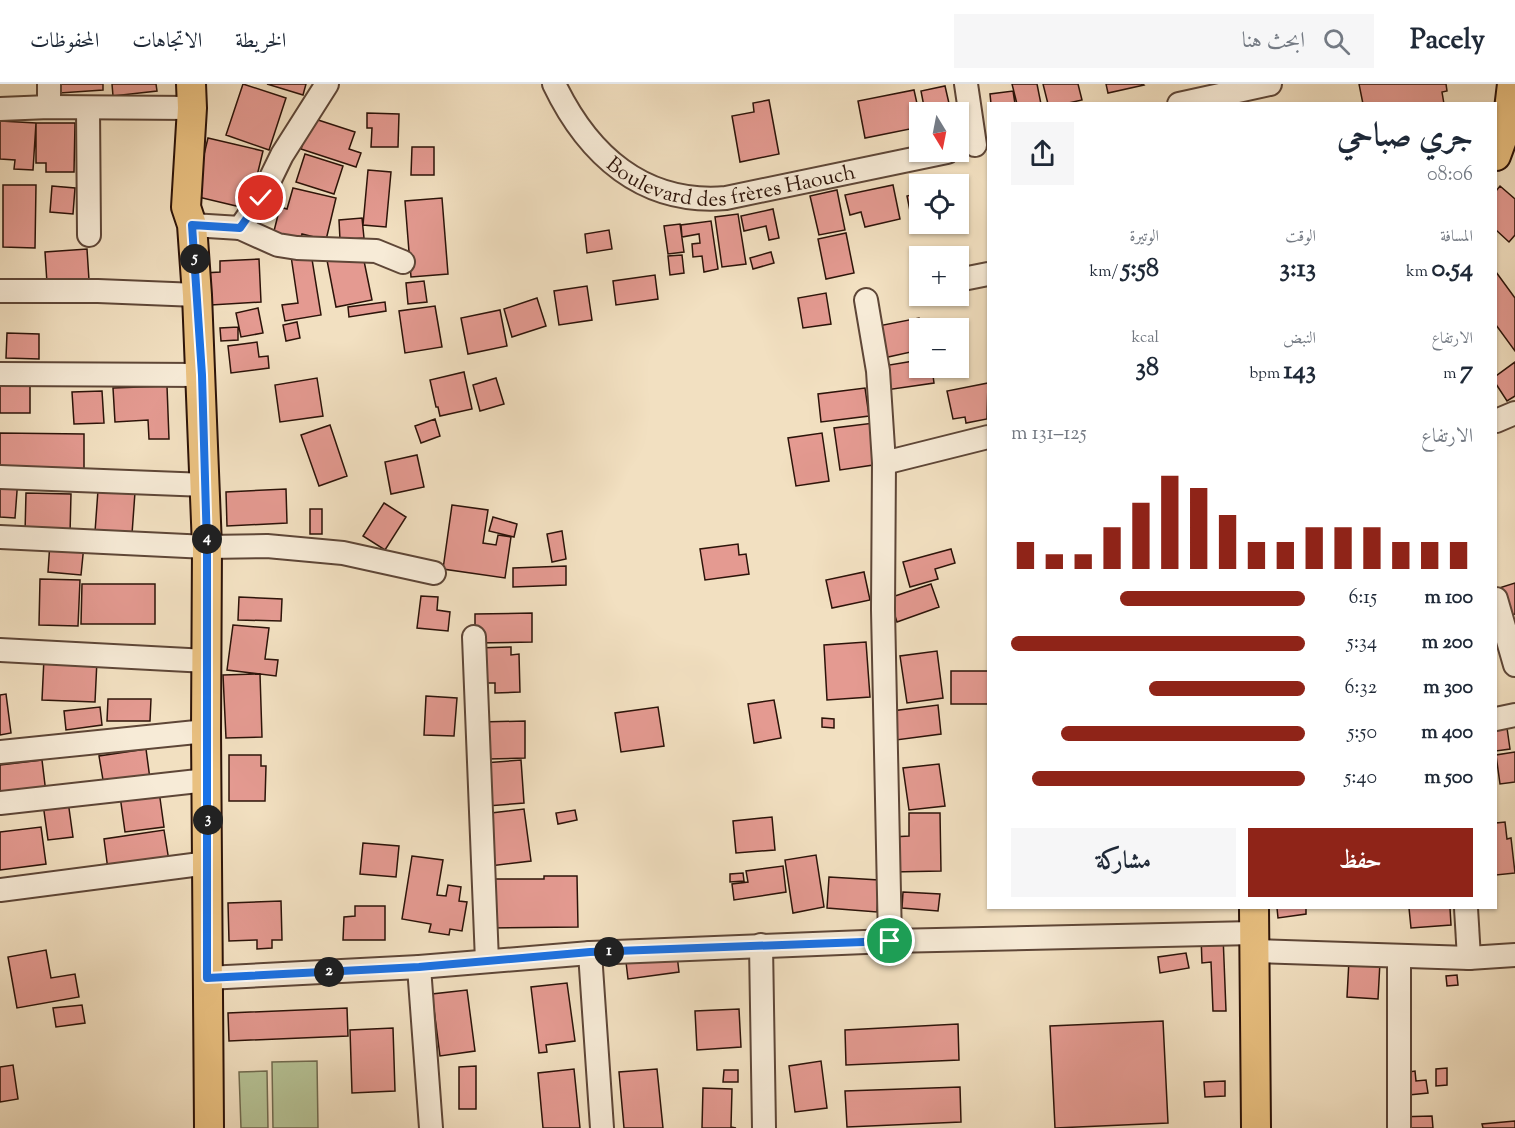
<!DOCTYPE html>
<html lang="ar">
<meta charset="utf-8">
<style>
body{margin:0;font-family:"Sorts Mill Goudy",Amiri,serif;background:#f6f6f7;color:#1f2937;direction:rtl;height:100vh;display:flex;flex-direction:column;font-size:22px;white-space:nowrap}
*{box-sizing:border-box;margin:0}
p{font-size:20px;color:#747a83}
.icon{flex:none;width:33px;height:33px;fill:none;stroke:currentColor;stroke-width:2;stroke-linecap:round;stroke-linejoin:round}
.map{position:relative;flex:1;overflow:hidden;direction:ltr}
.drawer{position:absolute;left:987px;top:18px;width:510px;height:807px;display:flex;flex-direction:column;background:#fff;border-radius:0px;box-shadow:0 2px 4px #0004;direction:rtl}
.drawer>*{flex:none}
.needle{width:39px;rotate:170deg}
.tools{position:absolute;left:909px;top:18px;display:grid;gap:12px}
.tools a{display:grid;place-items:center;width:60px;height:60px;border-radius:0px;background:#fff;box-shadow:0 2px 4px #0004;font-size:30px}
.pin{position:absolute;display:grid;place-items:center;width:51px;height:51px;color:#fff;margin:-26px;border:3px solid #fff;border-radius:50%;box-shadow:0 2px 6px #0007}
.km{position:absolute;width:30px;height:30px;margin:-15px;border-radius:50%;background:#222;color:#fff;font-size:16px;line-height:30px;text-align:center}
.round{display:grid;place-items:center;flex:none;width:63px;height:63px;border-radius:0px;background:#f6f6f7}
.overview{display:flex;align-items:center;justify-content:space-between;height:102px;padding:0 24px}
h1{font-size:33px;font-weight:700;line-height:45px}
.figures{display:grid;grid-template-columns:repeat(3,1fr);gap:9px;height:102px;padding:6px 24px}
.figures div{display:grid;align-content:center}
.figures b{font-size:26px;font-weight:700}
.figures small{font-size:16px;font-weight:400}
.figures p{font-size:16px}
.chart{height:168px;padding:12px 24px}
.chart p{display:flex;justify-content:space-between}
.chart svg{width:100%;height:108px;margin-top:6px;stroke:#8f2418;stroke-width:6}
.primary-button{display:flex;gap:12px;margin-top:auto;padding:12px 24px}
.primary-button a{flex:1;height:69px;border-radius:0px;background:#8f2418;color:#fff;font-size:24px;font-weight:700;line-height:69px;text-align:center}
.primary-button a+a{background:#f6f6f7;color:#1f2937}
ul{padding:0 24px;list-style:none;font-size:20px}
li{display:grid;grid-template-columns:96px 72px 1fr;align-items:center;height:45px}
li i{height:15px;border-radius:8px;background:#8f2418}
header{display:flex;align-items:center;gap:36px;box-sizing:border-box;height:84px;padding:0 30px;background:#fff;border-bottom:2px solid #e0e1e3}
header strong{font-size:28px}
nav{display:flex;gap:33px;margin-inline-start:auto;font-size:21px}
.search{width:420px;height:54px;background:#f6f6f7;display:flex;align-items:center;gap:15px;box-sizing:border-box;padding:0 21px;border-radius:0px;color:#747a83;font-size:22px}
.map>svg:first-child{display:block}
.green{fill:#b6c396;stroke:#716b50;stroke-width:1.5}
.building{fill:#e49a91;stroke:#2c1309;stroke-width:1.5}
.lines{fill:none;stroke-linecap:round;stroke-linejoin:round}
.minor-casing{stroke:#5e4637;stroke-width:26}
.major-casing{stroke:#2c1309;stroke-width:32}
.minor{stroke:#f7ebd7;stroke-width:22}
.major{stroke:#e9c080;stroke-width:28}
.route-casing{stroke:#fff;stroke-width:12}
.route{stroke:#1a73e8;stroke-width:8}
.labels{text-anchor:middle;stroke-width:6;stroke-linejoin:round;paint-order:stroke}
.street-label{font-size:21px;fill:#2c1309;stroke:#f7ebd7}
</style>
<header>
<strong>Pacely</strong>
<div class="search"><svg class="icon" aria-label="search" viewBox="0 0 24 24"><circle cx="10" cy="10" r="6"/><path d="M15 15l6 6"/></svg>ابحث هنا</div>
<nav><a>الخريطة</a><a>الاتجاهات</a><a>المحفوظات</a></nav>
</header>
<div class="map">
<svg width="1515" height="1044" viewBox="0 0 1515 1044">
<rect width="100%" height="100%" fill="#f2e0c1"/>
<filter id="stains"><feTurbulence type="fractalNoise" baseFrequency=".00333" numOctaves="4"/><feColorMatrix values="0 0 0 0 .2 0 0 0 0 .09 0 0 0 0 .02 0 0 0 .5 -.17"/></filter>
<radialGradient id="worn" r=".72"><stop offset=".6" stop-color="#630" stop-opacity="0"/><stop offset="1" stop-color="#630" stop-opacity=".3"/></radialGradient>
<path class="green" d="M317,977L318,1044H273L272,978Z
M267,987L268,1044H241L239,988Z"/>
<path class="building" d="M60,0H103V6L60,9Z
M112,0H156L157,7L113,12Z
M243,0L286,14L269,66L226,51Z
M267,0H306L303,11Z
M1012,0H1037L1041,20H1017Z
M1043,0H1078L1082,16L1064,20H1048Z
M1106,0H1143L1144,1L1108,9Z
M1359,0H1446L1447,7L1442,8L1444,20H1363Z
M945,2L951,28H925L921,7Z
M914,6L920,33V43L865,54L858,17Z
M1013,7L1015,20H991L990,10Z
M769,16L779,70L740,78L732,32L754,28L753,19Z
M367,29L399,30L398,63H371L372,44H367Z
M312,34L355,48L349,65L361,69L356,83L301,65Z
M0,37L36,39L33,86L14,85L15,76L0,75Z
M36,39H75L74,88H46V79H36Z
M208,54L263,67L249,125L194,112Z
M412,63H434V91H411Z
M305,70L343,82L334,110L296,98Z
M368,86L391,88L386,143L363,141Z
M3,101H36L35,164L3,163Z
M893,101L900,135L865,143L861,128L850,131L845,111Z
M52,102L75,104L73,130L50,128Z
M1500,102L1515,115V151L1509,158L1496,146V107Z
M293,104L336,114L326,156L302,150L300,158L273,151L280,123L287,125Z
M837,106L845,146L819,151L810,112Z
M920,109V135L912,137L907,112Z
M442,114L448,190L411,193L405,117Z
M773,125L779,154L769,156L766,142L744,147L741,132Z
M738,130L746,180L722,183L715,133Z
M362,134L364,154L340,156L339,136Z
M711,137L718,185L704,188L702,172L693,173L692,160L700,159L699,150L682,153L681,141Z
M680,140L684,168L668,170L664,142Z
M609,146L612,165L587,169L585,150Z
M846,149L854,189L826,195L818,155Z
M87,165L89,196L47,199L45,168Z
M771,168L774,179L753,185L750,174Z
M311,169L321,231L285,237L282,221L298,219L291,172Z
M326,171L363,172L372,216L336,223Z
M682,171L684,189L670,191L668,172Z
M259,175L261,218L211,221L204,189L220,188V177Z
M1496,188L1515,214V267L1496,241Z
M655,191L658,215L616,221L613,197Z
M424,197L427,218L408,220L406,199Z
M587,202L592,236L559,241L554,207Z
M826,209L831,240L803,244L798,214Z
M537,214L546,242L512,253L504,225Z
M385,218L386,227L349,233L348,223Z
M435,222L442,263L405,269L399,227Z
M258,224L263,249L241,253L236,229Z
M500,226L507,262L468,270L461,234Z
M919,234L922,244H920V266L879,275L873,243Z
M297,238L300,254L286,257L283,241Z
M238,243V256L221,257L220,244Z
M7,249L39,250V275L6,274Z
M257,258L259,273L268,272L269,284L231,289L228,262Z
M920,276V284H932L934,299L886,306L883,282Z
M1515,278V312L1507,317L1496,300V292Z
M464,288L472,325L440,332L438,323H436L430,296Z
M317,294L323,332L280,338L275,301Z
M496,294L504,320L480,327L473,301Z
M0,296H30V329H0Z
M988,299L987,335L966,339L965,333L953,335L947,307Z
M167,302L169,355H149L148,336L115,338L113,304Z
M865,304L869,332L821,338L818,310Z
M102,307L104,339L74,340L72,308Z
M435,335L440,352L421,359L415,342Z
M874,339L880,380L840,386L834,344Z
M330,341L347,392L319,402L301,351Z
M0,349L84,350V389H0Z
M822,349L829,397L796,402L788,354Z
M417,371L424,403L391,410L385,378Z
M0,392L18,394L15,434L0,433Z
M286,405L287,439L227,442L226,408Z
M98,406L135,408L132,450L95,448Z
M26,409L71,410L70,450L25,449Z
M384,419L406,433L385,466L363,452Z
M452,421L488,426L483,459L496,461L498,451L511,453L505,494L443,485Z
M310,425H322V450H310Z
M493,433L517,440L514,453L489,447Z
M562,447L566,475L552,478L547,450Z
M50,458L84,461L81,491L48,488Z
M738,460L739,471L746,470L749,490L705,496L700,465Z
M951,465L955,479L935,485L938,495L910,503L903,478Z
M566,482V501L513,503V484Z
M864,488L870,516L832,524L826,496Z
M40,495L80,496L78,542L39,541Z
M1515,499V530L1503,534L1496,505Z
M82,500H155V540H81Z
M931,500L939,523L897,538L889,514Z
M421,512L438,513L437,526L450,528L448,547L417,544Z
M239,513L282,515L281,537L238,536Z
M532,529V558L475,559V530Z
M233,541L269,544L265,575L278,576L276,592L227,586Z
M866,558L870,613L827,616L824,561Z
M511,563V571L519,570L520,608L495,609V599H477L476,564Z
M937,567L943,614L907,619L900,572Z
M44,574L97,576L95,618L42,616Z
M951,587H988V620H951Z
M260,590L262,653L226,654L223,591Z
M6,610L11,649L0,651V611Z
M426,612L457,614L454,652L424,651Z
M108,615H151L150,637H107Z
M774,616L781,654L754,659L748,620Z
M938,621L941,650L896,656L892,627Z
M100,623L102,641L66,646L64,627Z
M658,623L664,662L621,668L615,629Z
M822,634L834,635V644L822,643Z
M525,637V674L488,675L480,638Z
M1506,637L1510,665L1496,667V638Z
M146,665L150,695L104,702L99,672Z
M1515,668V698L1500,700L1496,671Z
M229,671H261V682H266L265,717H229Z
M42,676L46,709L0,714V681Z
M521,676L524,719L487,722L484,679Z
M939,680L945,722L909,726L903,684Z
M159,707L164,743L125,748L120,712Z
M68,717L73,753L48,756L43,720Z
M524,725L531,777L490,782L483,730Z
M575,726L577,736L558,740L556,729Z
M909,729H940L941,787L892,788V753L909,752Z
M772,733L775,766L736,769L733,737Z
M1505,738L1507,755L1511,754L1515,789L1496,791V739Z
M41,743L46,780L0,786V748Z
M164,746L169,777L108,786L104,755Z
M363,759L399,762L396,793L360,790Z
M816,771L824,823L793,829L785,776Z
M412,772L443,776L437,811L446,812L448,801L461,803L459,817L467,818L462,847L450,845L449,851L429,848L431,840L402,835Z
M783,782L786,808L734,816L732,800L748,798L746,787Z
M743,789L744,797L730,798V790Z
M544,792H577L578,843L488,844V795H544Z
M829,793L879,796L877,828L827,824Z
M903,808L940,810L938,827L902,824Z
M281,817L282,856H272V864L257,865V856L229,857L228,819Z
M355,822H385V856H343L344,833L355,832Z
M1277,824H1306V830L1278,834Z
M1409,824H1450L1451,841L1411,844Z
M1223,851L1226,927H1213L1211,878L1202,879L1201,852Z
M46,866L51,894L75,890L79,913L17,924L8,873Z
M1186,869L1189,884L1160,889L1158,873Z
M677,871L679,888L628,895L626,878Z
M1349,876L1380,878L1378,915L1347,913Z
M1457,891L1458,901L1447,902L1446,892Z
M567,899L575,957L546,961L547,968L539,969L531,903Z
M467,906L475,967L440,972L432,910Z
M82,921L85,939L56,943L53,924Z
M347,924L348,952L229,957L228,929Z
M739,925L741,963L697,966L695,927Z
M1163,937L1168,1039L1055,1044L1050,942Z
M958,940L959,976L846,981L845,946Z
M393,944L395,1007L352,1009L350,946Z
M821,977L827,1024L795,1028L789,982Z
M13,981L18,1015L0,1018V983Z
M476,982V1025H459V983Z
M1447,984V1001L1436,1002V985Z
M574,985L580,1044H543L538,989Z
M657,985L663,1044H624L619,988Z
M724,986H738V998H723Z
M1415,987L1416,997L1426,996L1428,1009L1399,1012L1396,990Z
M1225,997V1012L1205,1013L1204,998Z
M960,1003L961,1038L847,1043L845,1007Z
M703,1004L732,1005L731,1043L736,1044H702Z
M1432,1032L1433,1044H1395V1033Z
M1515,1037V1044H1483L1482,1040Z"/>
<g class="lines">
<g class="minor-casing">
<g id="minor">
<path id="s1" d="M554,0C588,71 643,121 726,114L947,68"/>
<path d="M966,0L975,61"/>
<path d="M1179,20L1270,0"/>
<path d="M49,23V0"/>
<path d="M88,24L89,151"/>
<path d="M0,25L49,23L192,24"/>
<path d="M192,141L240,144L261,114L282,71L327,0"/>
<path d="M240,144L278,161L297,164L376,167L403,178"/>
<path d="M958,196L988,190"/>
<path d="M0,207H98L197,211"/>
<path d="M866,216L878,287L884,379L883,526L890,857"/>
<path d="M0,290L202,291"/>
<path d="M1496,337L1515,329"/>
<path d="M884,379L988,353"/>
<path d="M0,393L206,401"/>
<path d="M0,453L207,463L267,462L343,469L434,489"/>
<path d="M1496,515L1515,581"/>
<path d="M474,553L487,877"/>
<path d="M0,566L207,577"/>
<path d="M1496,635L1515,631"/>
<path d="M0,668L206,647"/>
<path d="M0,719L207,696"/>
<path d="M0,806L208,779"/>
<path d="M1466,824L1469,874"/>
<path d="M761,861L764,1044"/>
<path d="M1253,867L1469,874L1515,871"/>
<path d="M590,869L602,1044"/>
<path d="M1399,872V1044"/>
<path d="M419,883L431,1044"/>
<path d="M207,894L419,883L590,869L890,857L1254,849"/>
</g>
</g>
<g class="major-casing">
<path id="major" d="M191,0L192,24L186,123L192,141L197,211L207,463L206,647L209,1044
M1496,72L1507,42L1512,0
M1254,824L1256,1044"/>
</g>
<use href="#minor" class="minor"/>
<use href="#major" class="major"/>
</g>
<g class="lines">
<g class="route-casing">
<path id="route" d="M261,114L240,144L192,141L202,291L207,463V894L419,883L590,868L890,857"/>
</g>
<use href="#route" class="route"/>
</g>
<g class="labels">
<g class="street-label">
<text dy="7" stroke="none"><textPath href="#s1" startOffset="224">Boulevard des frères Haouch</textPath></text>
</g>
</g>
<rect width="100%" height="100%" filter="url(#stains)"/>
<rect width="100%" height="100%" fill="url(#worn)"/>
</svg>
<div class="tools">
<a><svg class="needle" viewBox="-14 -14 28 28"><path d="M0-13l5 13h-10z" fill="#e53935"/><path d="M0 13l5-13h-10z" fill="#747a83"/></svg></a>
<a><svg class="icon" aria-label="locate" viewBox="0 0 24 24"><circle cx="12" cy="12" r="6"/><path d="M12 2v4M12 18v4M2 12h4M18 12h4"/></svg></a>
<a>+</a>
<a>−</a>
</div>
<div class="pin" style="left:890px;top:857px;background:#1e9e55"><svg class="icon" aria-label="arrive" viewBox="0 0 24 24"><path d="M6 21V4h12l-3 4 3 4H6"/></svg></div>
<div class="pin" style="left:261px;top:114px;background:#d93025"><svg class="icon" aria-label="check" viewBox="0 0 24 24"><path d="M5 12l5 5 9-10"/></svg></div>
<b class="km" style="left:609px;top:868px">1</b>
<b class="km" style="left:329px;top:888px">2</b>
<b class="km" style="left:208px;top:736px">3</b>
<b class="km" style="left:207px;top:455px">4</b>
<b class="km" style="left:195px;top:175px">5</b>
<section class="drawer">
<div class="overview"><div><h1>جري صباحي</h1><p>08:06</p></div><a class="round"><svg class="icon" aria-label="share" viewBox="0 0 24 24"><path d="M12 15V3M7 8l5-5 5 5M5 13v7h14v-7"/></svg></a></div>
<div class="figures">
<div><p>المسافة</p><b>0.54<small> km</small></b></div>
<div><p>الوقت</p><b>3:13</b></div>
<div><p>الوتيرة</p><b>5:58<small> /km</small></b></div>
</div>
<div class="figures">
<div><p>الارتفاع</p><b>7<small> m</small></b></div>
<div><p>النبض</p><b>143<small> bpm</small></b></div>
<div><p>kcal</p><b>38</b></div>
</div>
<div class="chart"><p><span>الارتفاع</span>125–131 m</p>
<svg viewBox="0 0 160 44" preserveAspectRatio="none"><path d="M5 44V33M15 44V38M25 44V38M35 44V27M45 44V17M55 44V6M65 44V11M75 44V22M85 44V33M95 44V33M105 44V27M115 44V27M125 44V27M135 44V33M145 44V33M155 44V33"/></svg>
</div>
<ul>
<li><b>100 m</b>6:15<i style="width:63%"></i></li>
<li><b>200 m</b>5:34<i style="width:100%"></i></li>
<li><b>300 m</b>6:32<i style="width:53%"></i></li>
<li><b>400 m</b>5:50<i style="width:83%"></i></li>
<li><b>500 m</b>5:40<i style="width:93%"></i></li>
</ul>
<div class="primary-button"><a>حفظ</a><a>مشاركة</a></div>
</section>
</div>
